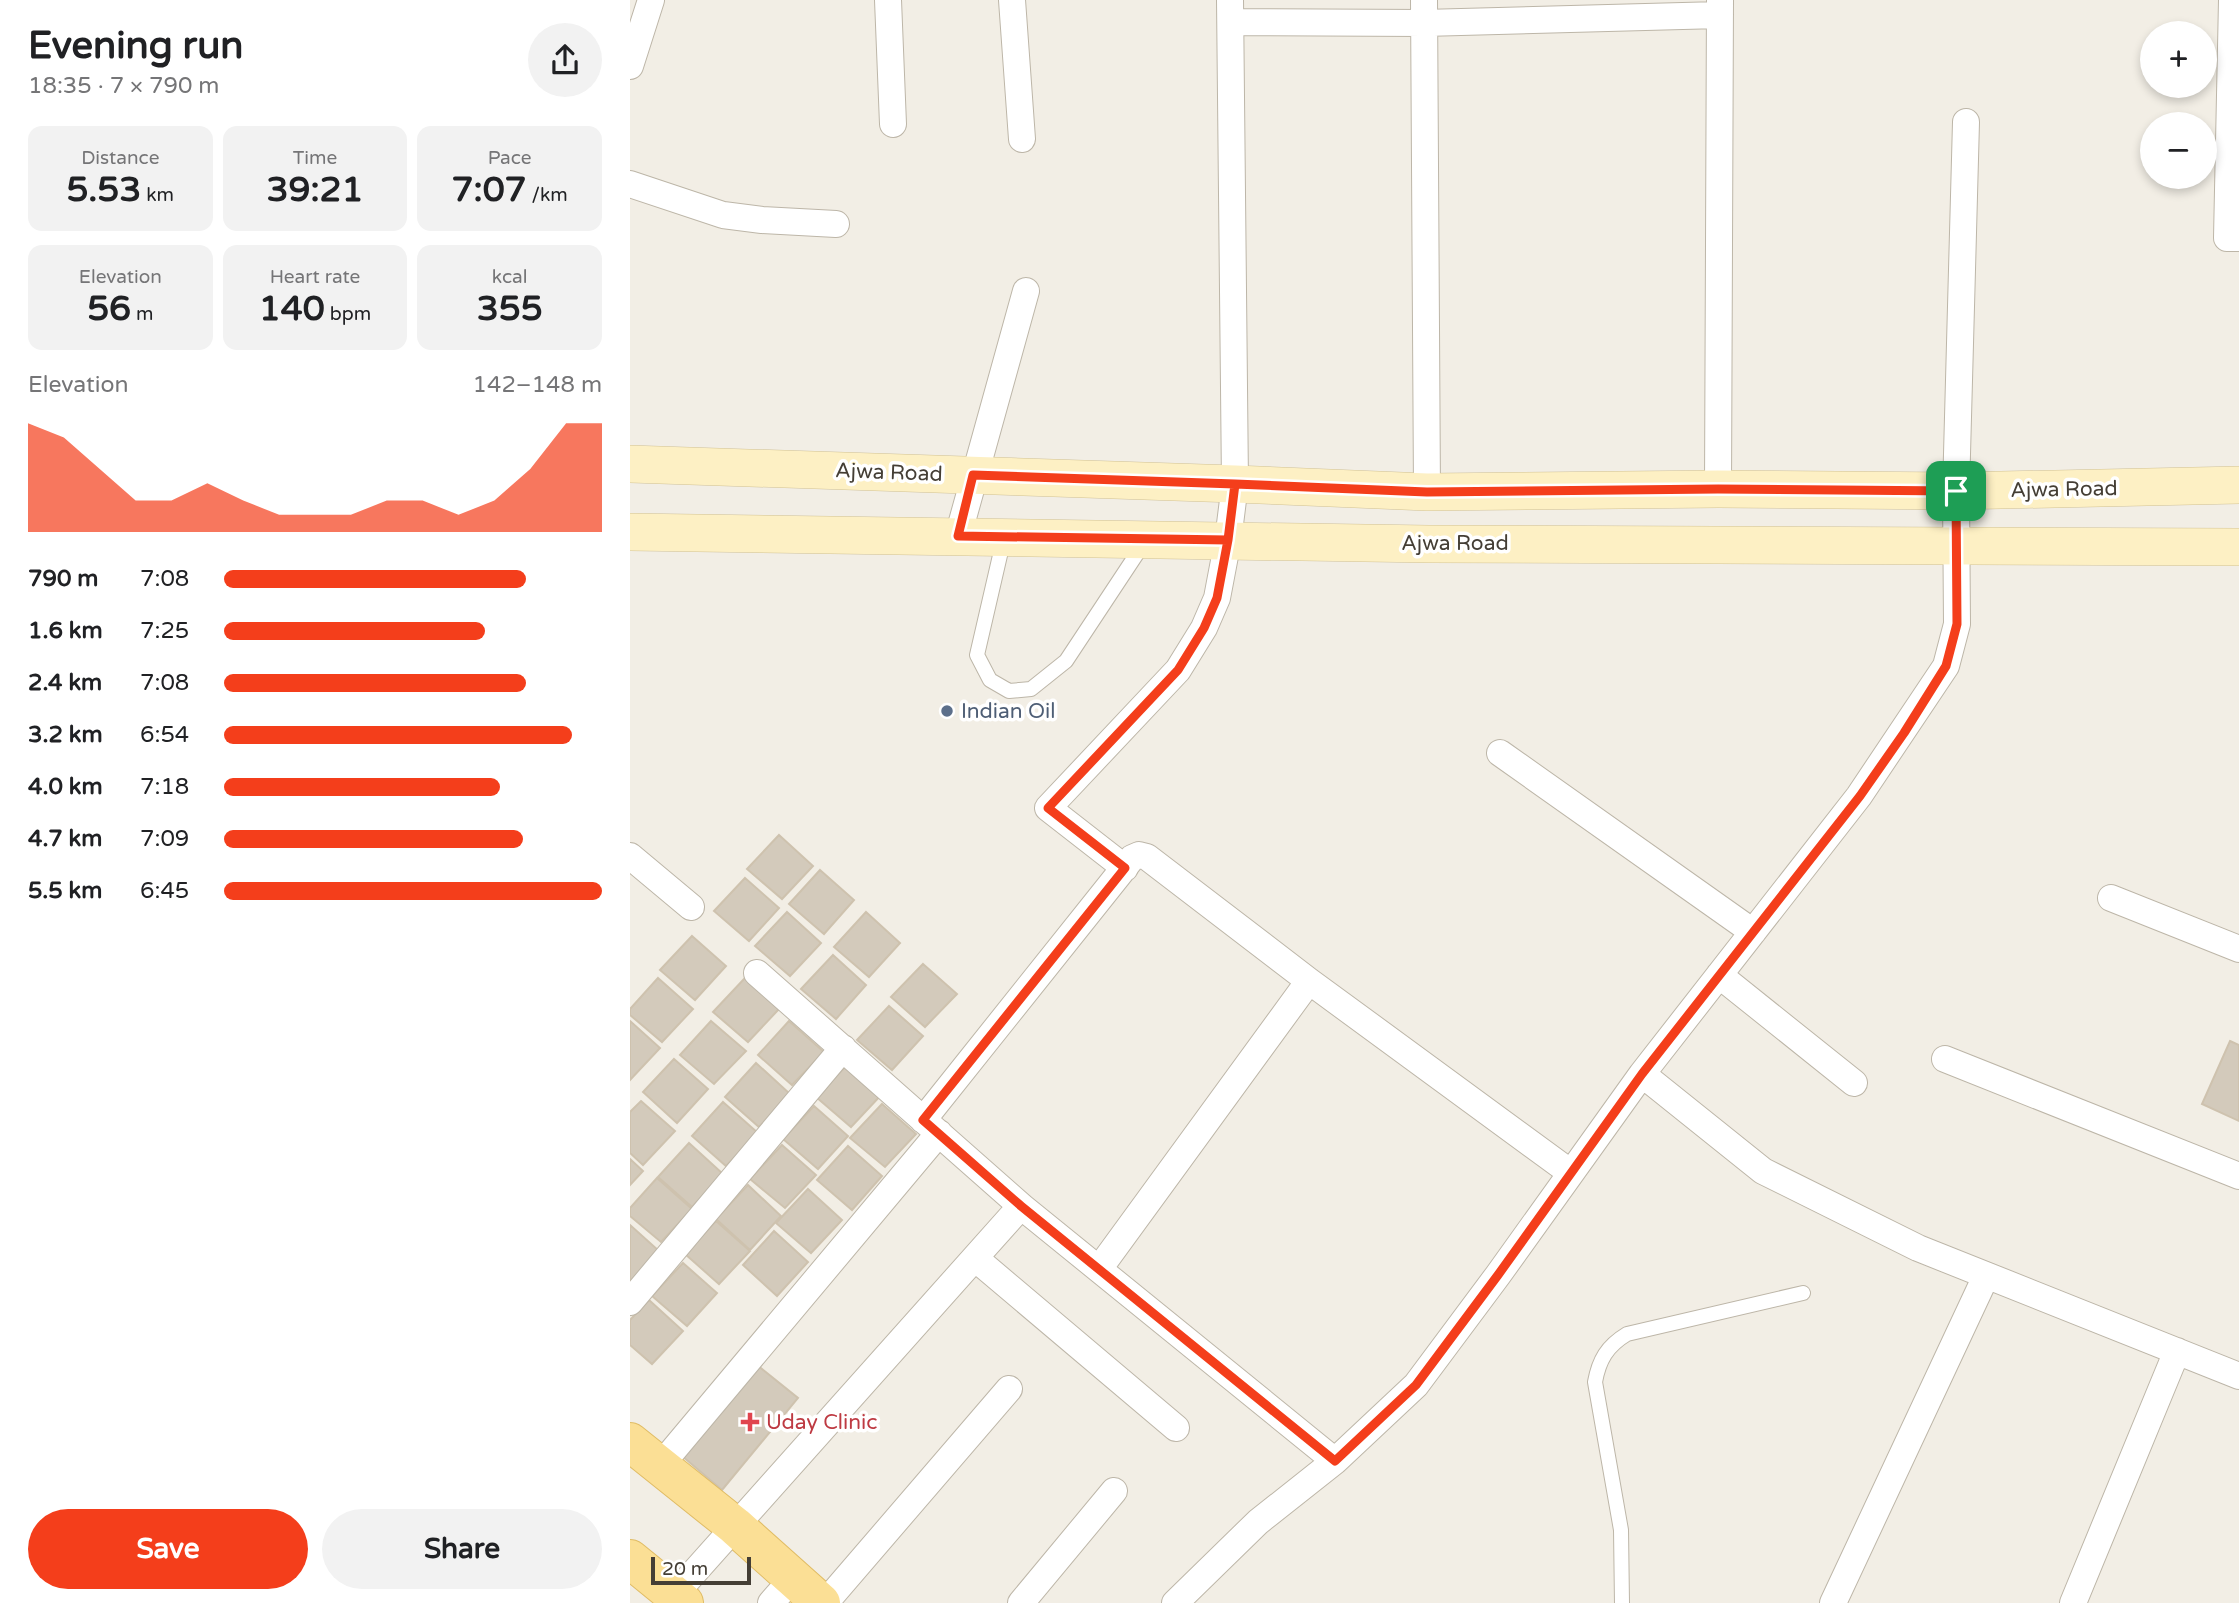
<!DOCTYPE html>
<meta charset="utf-8">
<style>
body{margin:0;font-family:"Varela Round",sans-serif;background:#f2f2f2;color:#202124;height:100vh;display:flex;flex-direction:column;font-size:26px;white-space:nowrap}
*{box-sizing:border-box;margin:0}
p{font-size:23px;color:#757577}
.icon{flex:none;width:38px;height:38px;fill:none;stroke:currentColor;stroke-width:2;stroke-linecap:round;stroke-linejoin:round}
.map{position:relative;flex:1;overflow:hidden}
.side{display:flex;flex-direction:column;background:#fff;width:630px}
.side>*{flex:none}
.fabs{position:absolute;left:1510px;top:21px;display:grid;gap:14px}
.fabs a{display:grid;place-items:center;width:77px;height:77px;border-radius:50%;background:#fff;box-shadow:0 4px 10px #0003;font-size:35px}
.scale{position:absolute;left:21px;bottom:18px;width:100px;box-sizing:border-box;padding-left:7px;border:4px solid #443e35;border-top:0;font-size:19px;line-height:24px;white-space:nowrap;color:#443e35;-webkit-text-stroke:5px #fff;paint-order:stroke}
.pin{position:absolute;display:grid;place-items:center;width:60px;height:60px;color:#fff;margin:-30px;border-radius:14px;box-shadow:0 4px 10px #0006}
.round{display:grid;place-items:center;flex:none;width:74px;height:74px;border-radius:37px;background:#f2f2f2}
.summary{display:flex;align-items:center;justify-content:space-between;height:119px;padding:0 28px}
h1{font-size:38px;font-weight:700;line-height:52px}
.stats{display:grid;grid-template-columns:repeat(3,1fr);gap:10px;height:119px;padding:7px 28px}
.stats div{display:grid;align-content:center;border-radius:14px;background:#f2f2f2;text-align:center}
.stats b{font-size:35px;font-weight:700}
.stats small{font-size:19px;font-weight:400}
.stats p{font-size:19px}
.chart{height:196px;padding:14px 28px}
.chart p{display:flex;justify-content:space-between}
.chart svg{width:100%;height:126px;margin-top:7px;fill:#f43e1b;opacity:.7}
.button{display:flex;gap:14px;margin-top:auto;padding:14px 28px}
.button a{flex:1;height:80px;border-radius:42px;background:#f43e1b;color:#fff;font-size:28px;font-weight:700;line-height:80px;text-align:center}
.button a+a{background:#f2f2f2;color:#202124}
ul{padding:0 28px;list-style:none;font-size:23px}
li{display:grid;grid-template-columns:112px 84px 1fr;align-items:center;height:52px}
li i{height:18px;border-radius:9px;background:#f43e1b}
main{display:flex;flex:1;min-height:0}
.map>svg:first-child{display:block}
.building{fill:#d3cabb;stroke:#cec2ae;stroke-width:2}
.lines{fill:none;stroke-linecap:round;stroke-linejoin:round}
.lane-casing{stroke:#bdb6a8;stroke-width:16}
.street-casing{stroke:#bdb6a8;stroke-width:28}
.secondary-casing{stroke:#d1c296;stroke-width:38}
.primary-casing{stroke:#e0bc65;stroke-width:40}
.lane{stroke:#fff;stroke-width:14}
.street{stroke:#fff;stroke-width:26}
.secondary{stroke:#fdf0c4;stroke-width:37}
.primary{stroke:#fbdf95;stroke-width:38}
.route-casing{stroke:#fff;stroke-width:14}
.route{stroke:#f43e1b;stroke-width:9}
.service-dot{fill:#5c6f8a;stroke:#fff;stroke-width:2.5}
.health-dot{fill:#e0444e;stroke:#fff;stroke-width:2.5}
.labels{text-anchor:middle;stroke-width:7;stroke-linejoin:round;paint-order:stroke}
.street-label{font-size:21px;fill:#443e35;stroke:#fff}
.service-label{font-size:21px;fill:#4e5e75;stroke:#fff;text-anchor:start}
.health-label{font-size:21px;fill:#be3a42;stroke:#fff;text-anchor:start}
</style>
<main>
<section class="side">
<div class="summary"><div><h1>Evening run</h1><p>18:35 · 7 × 790 m</p></div><a class="round"><svg class="icon" aria-label="share" viewBox="0 0 24 24"><path d="M12 15V3M7 8l5-5 5 5M5 13v7h14v-7"/></svg></a></div>
<div class="stats">
<div><p>Distance</p><b>5.53<small> km</small></b></div>
<div><p>Time</p><b>39:21</b></div>
<div><p>Pace</p><b>7:07<small> /km</small></b></div>
</div>
<div class="stats">
<div><p>Elevation</p><b>56<small> m</small></b></div>
<div><p>Heart rate</p><b>140<small> bpm</small></b></div>
<div><p>kcal</p><b>355</b></div>
</div>
<div class="chart"><p><span>Elevation</span>142–148 m</p>
<svg viewBox="0 0 160 44" preserveAspectRatio="none"><path d="M0 44V6L10 11L20 22L30 33L40 33L50 27L60 33L70 38L80 38L90 38L100 33L110 33L120 38L130 33L140 22L150 6L160 6V44z"/></svg>
</div>
<ul>
<li><b>790 m</b>7:08<i style="width:80%"></i></li>
<li><b>1.6 km</b>7:25<i style="width:69%"></i></li>
<li><b>2.4 km</b>7:08<i style="width:80%"></i></li>
<li><b>3.2 km</b>6:54<i style="width:92%"></i></li>
<li><b>4.0 km</b>7:18<i style="width:73%"></i></li>
<li><b>4.7 km</b>7:09<i style="width:79%"></i></li>
<li><b>5.5 km</b>6:45<i style="width:100%"></i></li>
</ul>
<div class="button"><a>Save</a><a>Share</a></div>
</section>
<div class="map">
<svg width="1609" height="1603" viewBox="0 0 1609 1603">
<rect width="100%" height="100%" fill="#f2eee5"/>
<path class="building" d="M149,835L183,866L152,899L117,869Z
M190,870L224,900L194,934L159,904Z
M115,878L149,908L119,941L84,911Z
M157,912L191,943L160,976L125,946Z
M236,912L270,943L239,977L204,947Z
M62,936L96,966L65,1000L30,970Z
M203,955L236,985L206,1019L171,989Z
M293,964L327,994L295,1027L261,997Z
M28,978L63,1009L32,1042L0,1015V1009Z
M115,978L149,1009L118,1042L83,1012Z
M259,1006L293,1036L262,1070L227,1040Z
M0,1021L30,1048L0,1080Z
M81,1021L116,1051L84,1084L50,1055Z
M159,1021L194,1052L162,1085L128,1055Z
M1600,1041L1609,1045V1121L1572,1104Z
M44,1059L78,1089L47,1123L13,1092Z
M126,1063L160,1094L129,1127L95,1097Z
M218,1064L252,1094L221,1127L186,1097Z
M11,1101L45,1131L13,1165L0,1153V1112Z
M93,1102L128,1133L96,1166L62,1136Z
M252,1104L286,1134L255,1167L220,1138Z
M184,1106L218,1136L188,1169L153,1139Z
M59,1143L93,1174L62,1207L28,1177Z
M152,1145L186,1175L155,1208L120,1179Z
M218,1146L252,1176L222,1210L187,1180Z
M0,1159L13,1171L0,1185Z
M27,1178L62,1209L31,1242L0,1216V1208Z
M118,1185L151,1216L120,1250L86,1219Z
M178,1189L212,1220L181,1253L146,1223Z
M86,1221L120,1251L89,1284L55,1254Z
M0,1225L29,1251L0,1282Z
M144,1231L178,1262L147,1296L113,1265Z
M53,1263L87,1293L57,1326L22,1296Z
M19,1300L53,1331L22,1364L0,1345V1320Z
M127,1365L168,1398L92,1490L52,1456Z"/>
<g class="lines">
<g class="lane-casing">
<path id="lane" d="M374,538L347,655L360,680L379,691L401,689L436,661L514,543
M992,1603L991,1530L965,1382C969,1360 977,1346 997,1334L1173,1293"/>
</g>
<g class="street-casing">
<path id="street" d="M258,0L263,124
M382,0L392,139
M794,0L797,492
M1602,0L1597,238H1609
M601,22L794,23L1090,15
M0,66L21,0
M0,184L93,215L132,220L206,224
M1088,489L1090,0
M328,536L396,291
M870,753L1123,932
M0,856L61,907
M495,868L418,808L548,670L574,628L587,598L598,540L605,484L600,0
M1481,898L1609,949
M127,973L391,1206L705,1461
M1089,975L1224,1083
M1315,1059L1609,1176
M1012,1074L1133,1171L1288,1248L1609,1376
M293,1120L502,858L509,855L517,857L679,981L941,1173
M346,1259L546,1428
M469,1269L679,981
M0,1302L213,1048
M30,1466L309,1133
M44,1595L391,1206
M141,1603L163,1578
M195,1603L379,1389
M391,1603L484,1491
M545,1603L628,1522L705,1461L786,1385L868,1275L1012,1074L1229,796L1316,666L1327,624L1326,491L1336,122
M1203,1603L1356,1276
M1443,1603L1547,1351"/>
</g>
<g class="secondary-casing">
<path id="secondary" d="M0,464L605,484L797,492L1088,489L1326,491L1609,485
M0,532L799,544L1609,547"/>
</g>
<g class="primary-casing">
<path id="primary" d="M0,1442L105,1526L191,1603
M0,1559L54,1603"/>
</g>
<use href="#lane" class="lane"/>
<use href="#street" class="street"/>
<use href="#secondary" class="secondary"/>
<use href="#primary" class="primary"/>
</g>
<g class="lines">
<g class="route-casing">
<path id="route" d="M1326,491L1088,489L797,492L605,484L598,540L328,536L343,475L605,484L598,540L587,598L574,628L548,670L418,808L495,868L293,1120L391,1206L705,1461L786,1385L868,1275L1012,1074L1230,796L1274,733L1316,666L1327,624L1326,491"/>
</g>
<use href="#route" class="route"/>
</g>
<circle class="service-dot" cx="317" cy="711" r="7"/>
<path class="health-dot" d="M116.5 1411.5h7v7h7v7h-7v7h-7v-7h-7v-7h7z"/>
<g class="labels">
<g class="street-label">
<text transform="translate(259 472) rotate(2)" y="7">Ajwa Road</text>
<text transform="translate(1434 489) rotate(-1)" y="7">Ajwa Road</text>
<text x="825" y="550">Ajwa Road</text>
</g>
<g class="service-label">
<text x="331" y="718">Indian Oil</text>
</g>
<g class="health-label">
<text x="136" y="1429">Uday Clinic</text>
</g>
</g>
</svg>
<div class="fabs">
<a>+</a>
<a>−</a>
</div>
<div class="scale">20 m</div>
<div class="pin" style="left:1326px;top:491px;background:#1e9e55"><svg class="icon" aria-label="arrive" viewBox="0 0 24 24"><path d="M6 21V4h12l-3 4 3 4H6"/></svg></div>
</div>
</main>
